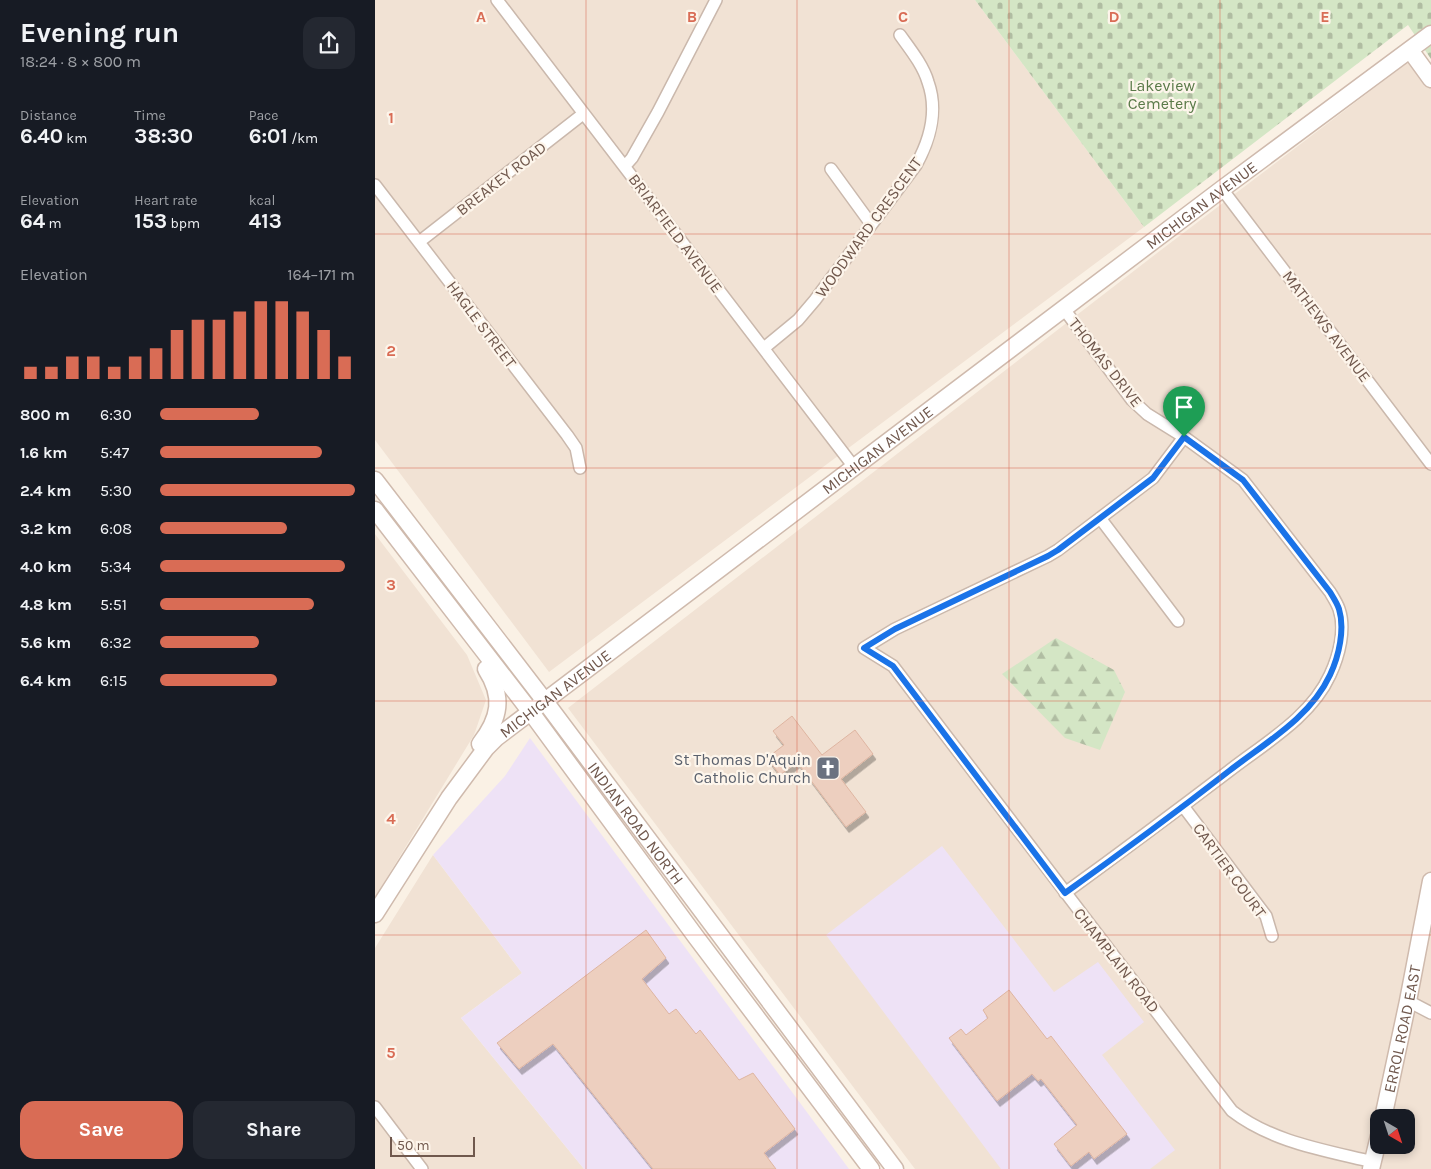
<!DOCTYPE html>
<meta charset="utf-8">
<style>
body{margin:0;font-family:Karla,sans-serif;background:#242831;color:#f1f3f6;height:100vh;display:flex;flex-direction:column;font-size:19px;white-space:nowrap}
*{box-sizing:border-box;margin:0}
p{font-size:16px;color:#9ea1a6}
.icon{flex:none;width:28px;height:28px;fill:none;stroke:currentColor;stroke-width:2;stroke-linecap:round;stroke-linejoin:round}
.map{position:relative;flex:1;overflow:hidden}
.details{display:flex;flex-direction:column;background:#171b24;width:375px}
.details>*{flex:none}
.needle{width:32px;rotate:141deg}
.fabs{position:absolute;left:995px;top:1109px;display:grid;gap:10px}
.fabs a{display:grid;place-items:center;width:45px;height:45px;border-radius:10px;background:#171b24;box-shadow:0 2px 8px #0003;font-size:25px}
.scale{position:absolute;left:15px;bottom:12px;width:85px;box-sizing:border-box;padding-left:5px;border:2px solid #70584d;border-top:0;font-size:14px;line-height:18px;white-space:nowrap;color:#70584d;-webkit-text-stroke:4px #fdf5eb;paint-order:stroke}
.pin{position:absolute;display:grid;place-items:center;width:42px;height:42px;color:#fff;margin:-51px -21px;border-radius:50% 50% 50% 0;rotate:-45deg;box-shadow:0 0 5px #0007}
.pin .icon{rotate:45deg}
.round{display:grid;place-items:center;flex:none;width:52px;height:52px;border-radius:15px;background:#242831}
.overview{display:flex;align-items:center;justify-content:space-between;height:85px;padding:0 20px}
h1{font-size:28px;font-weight:700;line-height:38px}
.metrics{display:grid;grid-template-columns:repeat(3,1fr);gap:8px;height:85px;padding:5px 20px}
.metrics div{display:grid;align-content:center}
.metrics b{font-size:21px;font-weight:700}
.metrics small{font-size:14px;font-weight:400}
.metrics p{font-size:14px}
.chart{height:140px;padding:10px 20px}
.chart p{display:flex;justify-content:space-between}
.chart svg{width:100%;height:90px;margin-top:5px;stroke:#d96c55;stroke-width:6}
.button{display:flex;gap:10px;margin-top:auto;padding:10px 20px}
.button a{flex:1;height:58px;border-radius:15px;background:#d96c55;color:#fff;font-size:20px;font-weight:700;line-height:58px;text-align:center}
.button a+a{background:#242831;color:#f1f3f6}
ul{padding:0 20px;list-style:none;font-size:16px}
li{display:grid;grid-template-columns:80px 60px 1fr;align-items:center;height:38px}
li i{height:12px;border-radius:6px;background:#d96c55}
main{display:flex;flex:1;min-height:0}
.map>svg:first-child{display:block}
.residential{fill:#f1e2d4;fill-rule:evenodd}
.education{fill:#eee2f6}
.forest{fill:url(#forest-firs)}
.cemetery{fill:url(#cemetery-stones)}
.building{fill:#edcfbf;stroke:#deb5a1;filter:url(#shadow)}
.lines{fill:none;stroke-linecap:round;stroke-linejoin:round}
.street-casing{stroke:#cab8ac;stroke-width:14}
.secondary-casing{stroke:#cfbaad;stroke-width:19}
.street{stroke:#fff;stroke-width:11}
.secondary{stroke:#fff;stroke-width:16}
.route-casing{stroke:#fff;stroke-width:10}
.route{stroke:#1a73e8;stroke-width:6}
.grid{fill:none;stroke:#d96c55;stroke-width:1;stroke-opacity:0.55}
.labels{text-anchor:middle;stroke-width:4.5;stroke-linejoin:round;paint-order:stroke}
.park-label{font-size:16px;fill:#5a7a49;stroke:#fdf5eb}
.street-label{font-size:16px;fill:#70584d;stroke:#fdf5eb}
.worship-label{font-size:16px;fill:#5b616d;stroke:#fdf5eb;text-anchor:end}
.grid-label{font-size:16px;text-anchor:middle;font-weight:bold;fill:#d96c55;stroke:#fdf5eb;stroke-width:4.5;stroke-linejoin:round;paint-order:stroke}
</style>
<main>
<section class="details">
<div class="overview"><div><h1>Evening run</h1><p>18:24 · 8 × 800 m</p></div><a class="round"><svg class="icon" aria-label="share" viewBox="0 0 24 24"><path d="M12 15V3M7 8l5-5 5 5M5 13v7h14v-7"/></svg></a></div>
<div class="metrics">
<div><p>Distance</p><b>6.40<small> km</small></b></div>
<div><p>Time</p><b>38:30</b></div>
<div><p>Pace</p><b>6:01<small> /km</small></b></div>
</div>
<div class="metrics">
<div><p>Elevation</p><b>64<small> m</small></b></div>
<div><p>Heart rate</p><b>153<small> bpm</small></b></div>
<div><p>kcal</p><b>413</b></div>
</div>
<div class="chart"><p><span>Elevation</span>164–171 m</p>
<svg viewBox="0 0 160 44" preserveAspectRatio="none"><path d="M5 44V38M15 44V38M25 44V33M35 44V33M45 44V38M55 44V33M65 44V29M75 44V20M85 44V15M95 44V15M105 44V11M115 44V6M125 44V6M135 44V11M145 44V20M155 44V33"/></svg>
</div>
<ul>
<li><b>800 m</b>6:30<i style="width:51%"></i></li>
<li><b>1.6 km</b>5:47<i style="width:83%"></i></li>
<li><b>2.4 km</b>5:30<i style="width:100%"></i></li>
<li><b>3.2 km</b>6:08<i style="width:65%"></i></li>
<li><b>4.0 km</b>5:34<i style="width:95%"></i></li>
<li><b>4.8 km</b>5:51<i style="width:79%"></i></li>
<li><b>5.6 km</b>6:32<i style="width:51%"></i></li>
<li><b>6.4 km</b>6:15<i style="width:60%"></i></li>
</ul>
<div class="button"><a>Save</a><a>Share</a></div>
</section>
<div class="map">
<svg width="1056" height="1169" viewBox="0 0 1056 1169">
<defs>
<pattern id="forest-firs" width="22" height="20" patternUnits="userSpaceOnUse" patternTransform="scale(1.25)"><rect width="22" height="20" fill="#d4e6c5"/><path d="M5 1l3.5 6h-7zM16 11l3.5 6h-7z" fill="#b0bda2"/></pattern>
<pattern id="cemetery-stones" width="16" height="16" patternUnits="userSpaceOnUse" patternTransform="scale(1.25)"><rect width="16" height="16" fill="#d4e6c5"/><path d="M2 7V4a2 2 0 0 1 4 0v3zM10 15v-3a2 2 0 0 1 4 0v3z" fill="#b0bda2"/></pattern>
<filter id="shadow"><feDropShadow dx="3" dy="5.5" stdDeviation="0" flood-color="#0004"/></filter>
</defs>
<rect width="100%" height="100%" fill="#faf1e5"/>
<path class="residential" d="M0,0H600L769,227L174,672L0,440Z
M1036,60L1056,85V1169H540L193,708L786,250ZM1004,1118H1031V1145H1004Z
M0,534L92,655L111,700L99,735L0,897Z
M58,855L147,973L86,1018L209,1169H0V948Z"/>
<path class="education" d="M155,738L474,1169H209L86,1018L147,973L58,855L130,776Z
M567,846L679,992L723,962L769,1022L727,1055L800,1150L775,1169H626L451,935Z"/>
<path class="forest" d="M681,638L739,670L750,692L725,750L690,738L627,674Z"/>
<path class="cemetery" d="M600,0H1056V59L1033,25L769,227Z"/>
<path class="building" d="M417,716L447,755L480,730L498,754L466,779L491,812L471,827L422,762L405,775L392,758L409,745L398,731Z
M271,930L291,958L267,979L294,1014L301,1009L321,1034L325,1030L364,1080L378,1073L420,1129L389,1153L401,1169H278L178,1044L144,1069L122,1043Z
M634,990L672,1039L676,1036L752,1134L719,1159L714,1152L696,1166L679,1144L702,1125L666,1079L663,1081L657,1074L622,1101L574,1038L586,1029L591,1035L613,1018L608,1010Z"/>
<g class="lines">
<g class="street-casing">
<path id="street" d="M122,0L479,467
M250,166L257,158L283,112L341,0
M456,169L496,224
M0,185L192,435L201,448L205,468
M847,189L1056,464
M44,242L208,114
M689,309L757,400L772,414L809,437L868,480L955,592C958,597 962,603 964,609C971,629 964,656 955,675C936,717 890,743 854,771C800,812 745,853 690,893
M389,348L423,320L440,300L541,165C555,140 563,110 553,82C548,65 535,49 525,35
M809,437L778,478L683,550L673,556L520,629L489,648L518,666L857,1111C897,1142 949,1150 998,1162
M725,518L803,621
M808,806L891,916L897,936
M1033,1001L1056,1013
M0,1107L47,1169"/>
</g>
<g class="secondary-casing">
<g id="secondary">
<path d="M1035,50L1056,79"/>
<path id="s1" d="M0,480L169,700L520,1169"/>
<path d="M0,510L155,711L321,937L496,1169"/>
<path d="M105,744C125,718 129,697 111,669"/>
<path id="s2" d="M0,914L74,798L111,748L121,738L847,189L1056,34"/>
<path id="s3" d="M1008,1118L1033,1001L1056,881"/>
<path d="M996,1169L1004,1136"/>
</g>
</g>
<use href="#street" class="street"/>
<use href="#secondary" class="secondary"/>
</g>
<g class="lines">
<g class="route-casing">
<path id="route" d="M809,437L868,480L955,592C958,597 962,603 964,609C970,629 964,656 955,675C935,718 890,743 854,771C800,813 746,853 690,893L518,666L489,648L520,629L673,556L683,550L778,478Z"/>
</g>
<use href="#route" class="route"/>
</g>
<path class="grid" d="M211,0V1169M422,0V1169M634,0V1169M845,0V1169M0,234H1056M0,468H1056M0,701H1056M0,935H1056"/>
<defs>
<g id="church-square" transform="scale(1.25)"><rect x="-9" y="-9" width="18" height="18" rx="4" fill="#6b7280" stroke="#fdf5eb"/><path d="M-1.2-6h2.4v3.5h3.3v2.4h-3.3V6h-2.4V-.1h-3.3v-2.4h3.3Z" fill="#fff"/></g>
</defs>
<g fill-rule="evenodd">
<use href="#church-square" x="453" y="768"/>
</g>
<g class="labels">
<g class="park-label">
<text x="787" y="91">Lakeview<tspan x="787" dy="18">Cemetery</tspan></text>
</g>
<g class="street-label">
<text transform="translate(126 178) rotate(-38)" y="6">BREAKEY ROAD</text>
<text dy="6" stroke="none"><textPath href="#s2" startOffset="1098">MICHIGAN AVENUE</textPath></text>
<text transform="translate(493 227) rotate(-54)" y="6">WOODWARD CRESCENT</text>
<text transform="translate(301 233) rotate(53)" y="6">BRIARFIELD AVENUE</text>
<text transform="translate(107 324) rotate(53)" y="6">HAGLE STREET</text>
<text transform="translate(952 326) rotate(53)" y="6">MATHEWS AVENUE</text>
<text transform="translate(731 362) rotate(52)" y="6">THOMAS DRIVE</text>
<text dy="6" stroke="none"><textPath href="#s2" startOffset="692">MICHIGAN AVENUE</textPath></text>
<text dy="6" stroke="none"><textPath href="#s2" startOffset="288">MICHIGAN AVENUE</textPath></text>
<text dy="6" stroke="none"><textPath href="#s1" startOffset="431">INDIAN ROAD NORTH</textPath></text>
<text transform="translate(855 870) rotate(54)" y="6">CARTIER COURT</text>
<text transform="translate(742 960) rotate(52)" y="6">CHAMPLAIN ROAD</text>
<text dy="6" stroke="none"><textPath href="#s3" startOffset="91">ERROL ROAD EAST</textPath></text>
</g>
<g class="worship-label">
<text x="436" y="765">St Thomas D'Aquin<tspan x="436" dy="18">Catholic Church</tspan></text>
</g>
</g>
<g class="grid-label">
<text x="106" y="22">A</text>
<text x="317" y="22">B</text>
<text x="528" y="22">C</text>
<text x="739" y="22">D</text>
<text x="950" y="22">E</text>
<text x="16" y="123">1</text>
<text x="16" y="356">2</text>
<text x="16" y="590">3</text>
<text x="16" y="824">4</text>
<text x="16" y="1058">5</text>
</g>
</svg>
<div class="fabs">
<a><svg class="needle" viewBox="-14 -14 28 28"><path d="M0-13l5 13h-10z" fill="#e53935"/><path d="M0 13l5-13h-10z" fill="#9ea1a6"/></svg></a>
</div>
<div class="scale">50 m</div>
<div class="pin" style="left:809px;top:437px;background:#1e9e55"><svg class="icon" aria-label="arrive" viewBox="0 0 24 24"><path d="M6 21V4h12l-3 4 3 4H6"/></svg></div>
</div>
</main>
